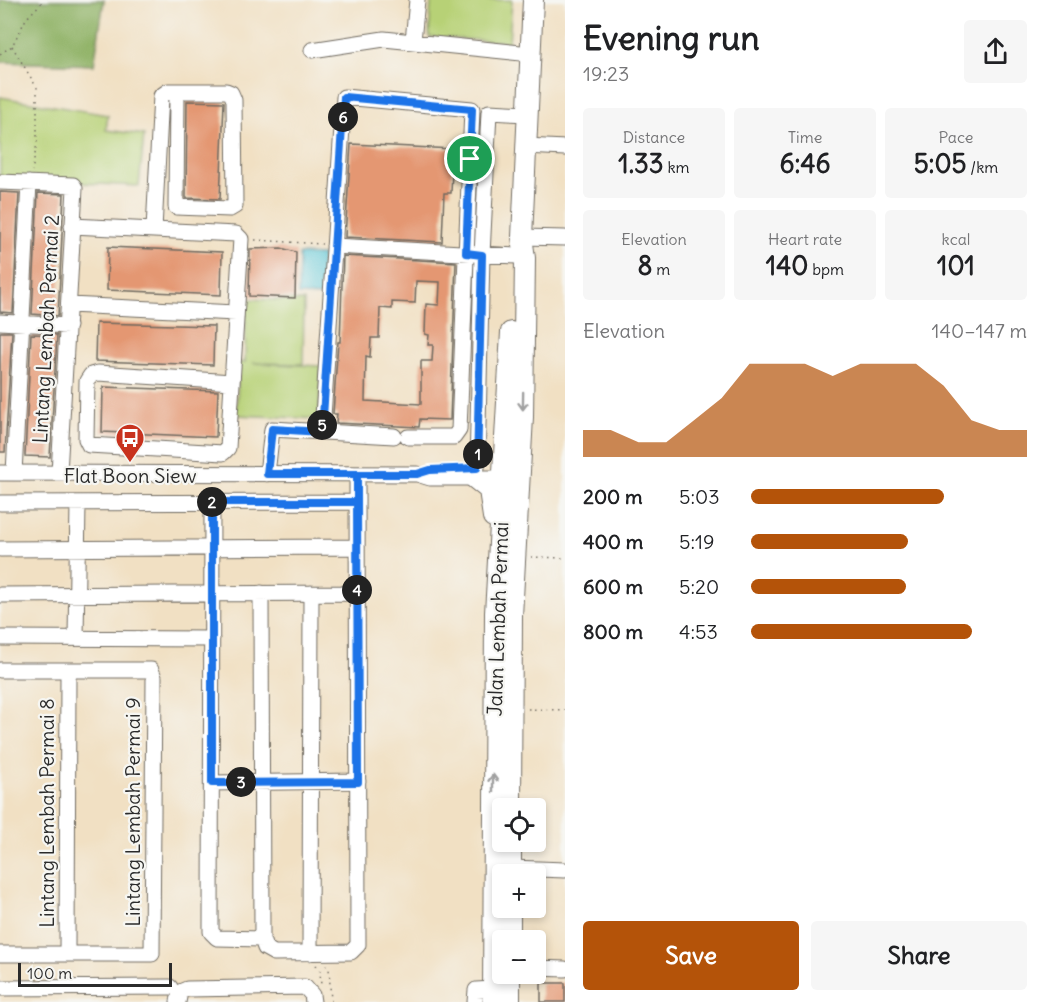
<!DOCTYPE html>
<meta charset="utf-8">
<style>
body{margin:0;font-family:Delius,sans-serif;background:#f6f6f6;color:#202124;height:100vh;display:flex;flex-direction:column;font-size:22px;white-space:nowrap}
*{box-sizing:border-box;margin:0}
p{font-size:20px;color:#757577}
.icon{flex:none;width:33px;height:33px;fill:none;stroke:currentColor;stroke-width:2;stroke-linecap:round;stroke-linejoin:round}
.map{position:relative;flex:1;overflow:hidden}
.sheet{display:flex;flex-direction:column;background:#fff;width:480px}
.sheet>*{flex:none}
.buttons{position:absolute;left:492px;top:798px;display:grid;gap:12px}
.buttons a{display:grid;place-items:center;width:54px;height:54px;border-radius:6px;background:#fff;box-shadow:0 3px 9px #0003;font-size:30px}
.scale{position:absolute;left:18px;bottom:15px;width:154px;box-sizing:border-box;padding-left:6px;border:3px solid #2b2b2b;border-top:0;font-size:16px;line-height:21px;white-space:nowrap;color:#2b2b2b;-webkit-text-stroke:4px #f6f6f2;paint-order:stroke}
.pin{position:absolute;display:grid;place-items:center;width:51px;height:51px;color:#fff;margin:-26px;border:3px solid #fff;border-radius:50%;box-shadow:0 2px 6px #0007}
.km{position:absolute;width:30px;height:30px;margin:-15px;border-radius:50%;background:#222;color:#fff;font-size:16px;line-height:30px;text-align:center}
.round{display:grid;place-items:center;flex:none;width:63px;height:63px;border-radius:6px;background:#f6f6f6}
.head{display:flex;align-items:center;justify-content:space-between;height:102px;padding:0 18px}
h1{font-size:33px;font-weight:700;line-height:45px}
.stats{display:grid;grid-template-columns:repeat(3,1fr);gap:9px;height:102px;padding:6px 18px}
.stats div{display:grid;align-content:center;border-radius:6px;background:#f6f6f6;text-align:center}
.stats b{font-size:26px;font-weight:700}
.stats small{font-size:16px;font-weight:400}
.stats p{font-size:16px}
.chart{height:168px;padding:12px 18px}
.chart p{display:flex;justify-content:space-between}
.chart svg{width:100%;height:108px;margin-top:6px;fill:#b45309;opacity:.7}
.action{display:flex;gap:12px;margin-top:auto;padding:12px 18px}
.action a{flex:1;height:69px;border-radius:6px;background:#b45309;color:#fff;font-size:24px;font-weight:700;line-height:69px;text-align:center}
.action a+a{background:#f6f6f6;color:#202124}
ul{padding:0 18px;list-style:none;font-size:20px}
li{display:grid;grid-template-columns:96px 72px 1fr;align-items:center;height:45px}
li i{height:15px;border-radius:8px;background:#b45309}
main{display:flex;flex:1;min-height:0}
.map>svg:first-child{display:block}
.green{fill:#b7d176;stroke:#717e50;stroke-width:1.5}
.forest{fill:#91b367;stroke:#5e6f49;stroke-width:1.5}
.water{fill:#5bc6d5;stroke:#437880;stroke-width:1.5}
.building{fill:#e49772;fill-rule:evenodd}
.lines{fill:none;stroke-linecap:round;stroke-linejoin:round}
.minor-casing{stroke:#706a60;stroke-width:17}
.major-casing{stroke:#706a60;stroke-width:22}
.path{stroke:#706a60;stroke-width:1.5;stroke-dasharray:1.5 4.5;stroke-linecap:butt}
.minor{stroke:#fff;stroke-width:15}
.major{stroke:#fff;stroke-width:20}
.oneway{stroke:#a0a0a0}
.route-casing{stroke:#fff;stroke-width:12}
.route{stroke:#1a73e8;stroke-width:8}
.labels{text-anchor:middle;stroke-width:4.5;stroke-linejoin:round;paint-order:stroke}
.street-label{font-size:20px;fill:#2b2b2b;stroke:#f6f6f2}
.poi-label{font-size:20px;fill:#2b2b2b;stroke:#f6f6f2}
</style>
<main>
<div class="map">
<svg width="565" height="1002" viewBox="0 0 565 1002">
<rect width="100%" height="100%" fill="#f6f6f2"/>
<filter id="ink" filterUnits="userSpaceOnUse"><feTurbulence type="fractalNoise" baseFrequency=".0167" numOctaves="2"/><feDisplacementMap in="SourceGraphic" scale="12" xChannelSelector="R" yChannelSelector="G"/><feConvolveMatrix kernelMatrix="1 2 1 2 8 2 1 2 1" color-interpolation-filters="sRGB"/></filter>
<filter id="wash" filterUnits="userSpaceOnUse"><feTurbulence type="fractalNoise" baseFrequency=".008" numOctaves="4" result="noise"/><feDisplacementMap in="SourceGraphic" scale="24" xChannelSelector="R" yChannelSelector="G"/><feGaussianBlur stdDeviation="1.35" result="paint"/><feColorMatrix in="noise" values="0 0 0 0 0 0 0 0 0 0 0 0 0 0 0 0 0 1.4 0 .05"/><feComposite in="paint" operator="in"/></filter>
<g filter="url(#wash)">
<rect width="100%" height="100%" fill="#f1e0c3"/>
<path class="green" d="M431,0H512L509,42L429,37Z
M0,97L108,115L106,130L144,135L139,186L0,179Z
M246,299L304,301L303,364L253,363L321,366L319,419L236,415L239,363L245,362Z"/>
<path class="forest" d="M0,0H104L94,65L0,62Z"/>
<path class="water" d="M299,254L322,255L320,296L298,295Z"/>
<g id="blocks">
<path class="building" d="M187,101L224,102L220,199L186,198Z
M351,144L453,149L451,193H444L442,242L345,237Z
M0,192L19,193L13,313L0,312Z
M38,193L64,194L58,316L32,314Z
M108,247L222,252L221,295L107,290Z
M281,248L296,252L295,298L249,296L250,249Z
M343,256L456,262L450,420L420,419L419,427L336,423L337,414H333L338,342H340ZM416,281L440,282L439,305L426,304L425,334L429,335L428,345H433L432,361H421V404L365,401L366,356L370,357L371,338H379L380,308L392,309V302L415,303Z
M96,323L214,326L213,365L95,361Z
M0,332H12L5,452H0Z
M31,334L57,335L50,457L25,456Z
M103,387L218,391L216,437L102,432Z
M541,983H565V1002H541Z"/>
</g>
</g>
<g filter="url(#ink)">
<use href="#blocks" fill-opacity="0" stroke="#706a60" stroke-width="1.5"/>
<g class="lines">
<g class="minor-casing">
<path id="minor" d="M413,41L417,0
M312,50L384,39L531,54
M526,146L565,148
M0,182L73,185L75,188L59,473
M72,226L236,234L241,239L228,448L223,453L89,445L86,439L87,381L91,375L98,373L232,382
M154,229L161,96L168,91H226L231,93L234,100L235,206L230,209L176,207L177,91
M522,237L565,238
M334,246L516,256
M69,305L236,313
M0,322L68,326
M322,432L344,97L472,109L459,430L454,437H408
M477,468L482,255L489,112L527,114
M0,473L417,474L430,478H512
M14,473L29,183
M267,474L272,429L394,436
M212,502L211,932L217,938L262,939
M0,503L357,502
M0,549L357,547
M261,593L262,939L265,948L274,953L351,952L358,945L357,474
M0,595L357,593
M0,638L212,639
M76,638L78,503
M0,670H151L154,677L152,954H0
M212,783L358,781
M511,868L565,870
M310,953L311,593
M67,954L68,671
M536,968L565,969
M0,988L170,987
M178,1002L180,992L187,989L305,987L312,995L313,1002
M475,1002L476,990L493,989"/>
</g>
<g class="major-casing">
<path id="major" d="M474,478L489,490L493,517
M511,808L512,616L523,417L525,258L522,237L533,0
M511,874V842
M510,940V908
M510,974V1002
M493,1002L495,613L511,332"/>
</g>
<path class="path" d="M12,46L37,88V143L32,171
M0,54L12,46L26,19L44,0
M255,240L322,244
M531,557L565,558
M528,709L565,710
M316,965L320,971L321,986
M326,965L329,968L331,1002"/>
<use href="#minor" class="minor"/>
<use href="#major" class="major"/>
</g>
<defs><path id="oneway-shaft" d="M-6 0H5M1.5-3L5.5 0L1.5 3" fill="none" stroke-width="1.6" stroke-linecap="round" stroke-linejoin="round" transform="scale(1.5)"/></defs>
<g class="oneway">
<use href="#oneway-shaft" transform="translate(523 401) rotate(91)"/>
<use href="#oneway-shaft" transform="translate(493 783) rotate(-90)"/>
</g>
</g>
<g class="lines" filter="url(#ink)">
<g class="route-casing">
<path id="route" d="M470,159L466,253L482,255L477,468L430,470L417,474H357V502H212V783L358,782L357,491V474H267L272,429L322,432L344,97L472,109L470,159"/>
</g>
<use href="#route" class="route"/>
</g>
<defs>
<g id="bus-pin" transform="scale(1.5)"><path d="M0 17L-7.5 6A9.5 9.5 0 1 1 7.5 6Z" fill="#c8321e" stroke="#f6f6f2"/><path d="M-5-6H5V4H4V6H2V4H-2V6H-4V4H-5ZM-3.5-4V0h7V-4ZM-3.5 1.2v1.5H-2V1.2ZM2 1.2v1.5H3.5V1.2Z" fill="#fff"/></g>
</defs>
<g fill-rule="evenodd">
<use href="#bus-pin" x="130" y="438"/>
</g>
<g class="labels">
<g class="street-label">
<text transform="translate(46 329) rotate(-87)" y="7">Lintang Lembah Permai 2</text>
<text transform="translate(498 619) rotate(-88)" y="7">Jalan Lembah Permai</text>
<text transform="translate(133 812) rotate(-90)" y="7">Lintang Lembah Permai 9</text>
<text transform="translate(47 813) rotate(-90)" y="7">Lintang Lembah Permai 8</text>
</g>
<g class="poi-label">
<text x="130" y="483">Flat Boon Siew</text>
</g>
</g>
</svg>
<div class="buttons">
<a><svg class="icon" aria-label="locate" viewBox="0 0 24 24"><circle cx="12" cy="12" r="6"/><path d="M12 2v4M12 18v4M2 12h4M18 12h4"/></svg></a>
<a>+</a>
<a>−</a>
</div>
<div class="scale">100 m</div>
<div class="pin" style="left:470px;top:159px;background:#1e9e55"><svg class="icon" aria-label="arrive" viewBox="0 0 24 24"><path d="M6 21V4h12l-3 4 3 4H6"/></svg></div>
<b class="km" style="left:478px;top:454px">1</b>
<b class="km" style="left:212px;top:502px">2</b>
<b class="km" style="left:241px;top:782px">3</b>
<b class="km" style="left:357px;top:590px">4</b>
<b class="km" style="left:322px;top:425px">5</b>
<b class="km" style="left:343px;top:117px">6</b>
</div>
<section class="sheet">
<div class="head"><div><h1>Evening run</h1><p>19:23</p></div><a class="round"><svg class="icon" aria-label="share" viewBox="0 0 24 24"><path d="M12 15V3M7 8l5-5 5 5M5 13v7h14v-7"/></svg></a></div>
<div class="stats">
<div><p>Distance</p><b>1.33<small> km</small></b></div>
<div><p>Time</p><b>6:46</b></div>
<div><p>Pace</p><b>5:05<small> /km</small></b></div>
</div>
<div class="stats">
<div><p>Elevation</p><b>8<small> m</small></b></div>
<div><p>Heart rate</p><b>140<small> bpm</small></b></div>
<div><p>kcal</p><b>101</b></div>
</div>
<div class="chart"><p><span>Elevation</span>140–147 m</p>
<svg viewBox="0 0 160 44" preserveAspectRatio="none"><path d="M0 44V33L10 33L20 38L30 38L40 29L50 20L60 6L70 6L80 6L90 11L100 6L110 6L120 6L130 15L140 29L150 33L160 33V44z"/></svg>
</div>
<ul>
<li><b>200 m</b>5:03<i style="width:70%"></i></li>
<li><b>400 m</b>5:19<i style="width:57%"></i></li>
<li><b>600 m</b>5:20<i style="width:56%"></i></li>
<li><b>800 m</b>4:53<i style="width:80%"></i></li>
</ul>
<div class="action"><a>Save</a><a>Share</a></div>
</section>
</main>
